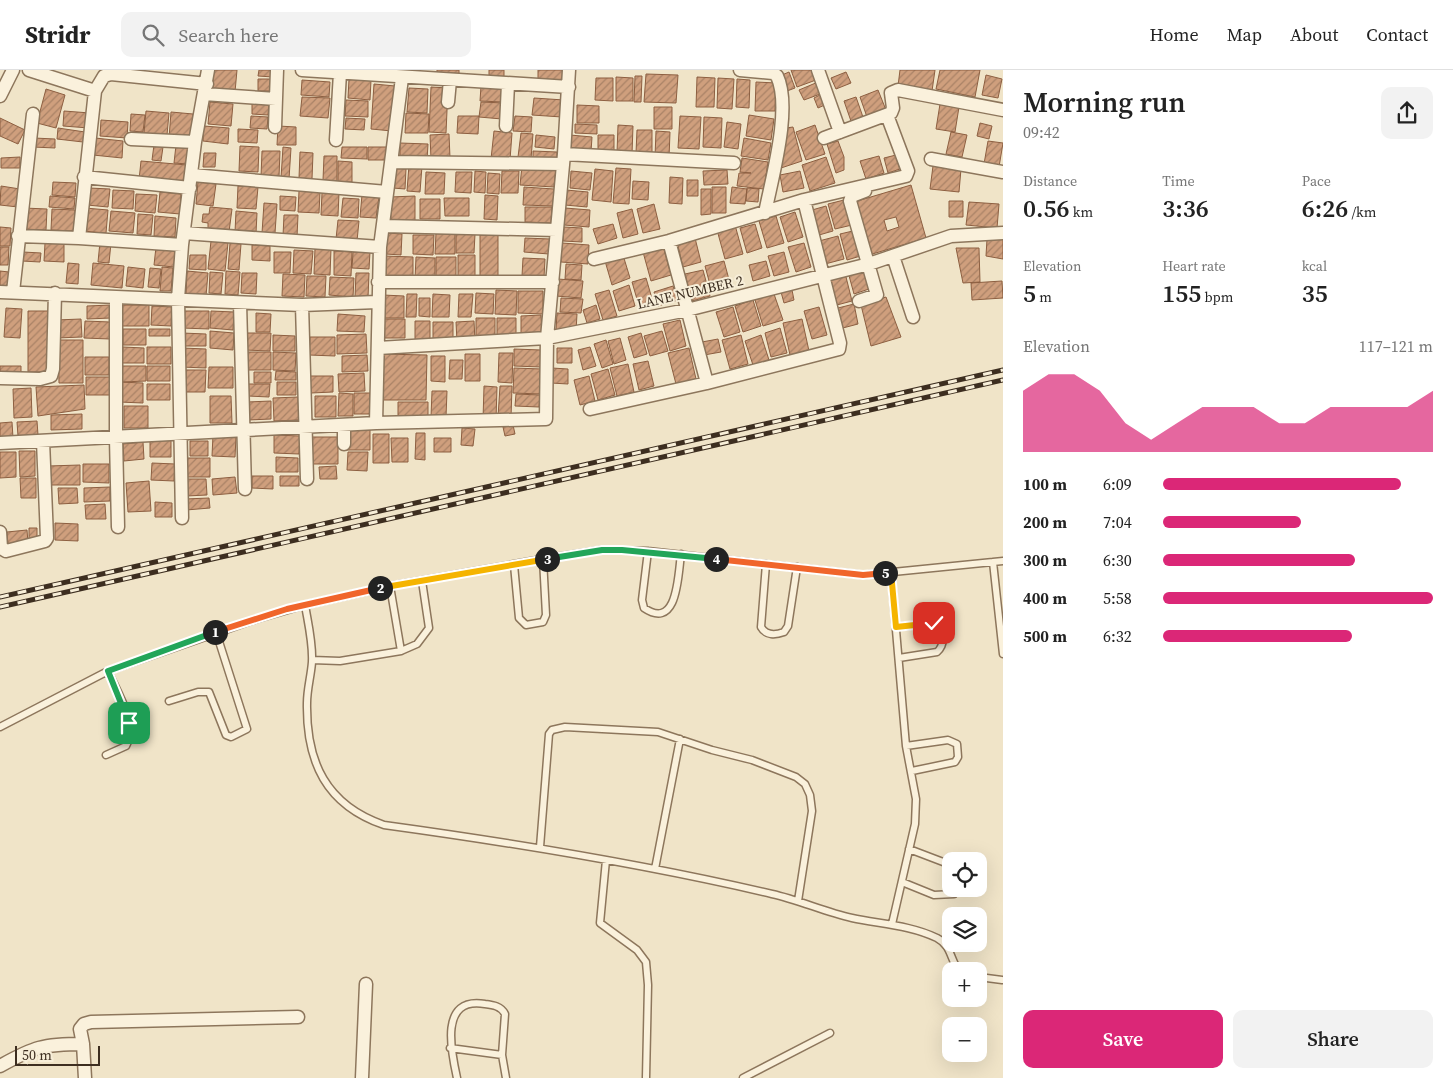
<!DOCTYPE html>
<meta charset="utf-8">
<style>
body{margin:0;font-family:"Source Serif 4",serif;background:#f2f2f2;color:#222;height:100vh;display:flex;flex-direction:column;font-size:19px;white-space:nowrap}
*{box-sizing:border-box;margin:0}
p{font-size:16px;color:#767676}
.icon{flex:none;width:28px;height:28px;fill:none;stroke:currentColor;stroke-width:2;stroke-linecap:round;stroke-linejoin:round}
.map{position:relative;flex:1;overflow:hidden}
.panel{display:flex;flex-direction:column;background:#fff;width:450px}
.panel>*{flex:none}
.tools{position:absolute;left:942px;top:782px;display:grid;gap:10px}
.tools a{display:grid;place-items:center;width:45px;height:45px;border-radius:10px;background:#fff;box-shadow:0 5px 20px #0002;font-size:25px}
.scale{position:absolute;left:15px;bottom:12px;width:85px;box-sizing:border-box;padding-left:5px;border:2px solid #3d2e20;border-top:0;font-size:14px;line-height:18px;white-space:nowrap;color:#3d2e20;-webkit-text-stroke:4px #f7eed8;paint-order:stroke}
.pin{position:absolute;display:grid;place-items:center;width:42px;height:42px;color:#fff;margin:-21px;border-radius:10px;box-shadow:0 2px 8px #0006}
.km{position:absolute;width:25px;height:25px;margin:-12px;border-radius:50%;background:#222;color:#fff;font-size:14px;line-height:25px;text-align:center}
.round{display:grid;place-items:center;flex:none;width:52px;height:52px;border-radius:10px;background:#f2f2f2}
.overview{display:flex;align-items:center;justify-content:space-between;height:85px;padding:0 20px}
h1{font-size:28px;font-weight:600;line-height:38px}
.metrics{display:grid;grid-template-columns:repeat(3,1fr);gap:8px;height:85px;padding:5px 20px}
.metrics div{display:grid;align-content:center}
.metrics b{font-size:25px;font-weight:600}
.metrics small{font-size:14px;font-weight:400}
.metrics p{font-size:14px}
.chart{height:140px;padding:10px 20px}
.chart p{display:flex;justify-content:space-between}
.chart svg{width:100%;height:90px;margin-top:5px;fill:#db2777;opacity:.7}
.action{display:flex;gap:10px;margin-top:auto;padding:10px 20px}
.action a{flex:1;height:58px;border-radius:10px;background:#db2777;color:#fff;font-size:20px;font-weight:600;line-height:58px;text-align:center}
.action a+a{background:#f2f2f2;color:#222}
ul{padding:0 20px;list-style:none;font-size:16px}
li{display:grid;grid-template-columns:80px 60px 1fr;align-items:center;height:38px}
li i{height:12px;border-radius:6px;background:#db2777}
header{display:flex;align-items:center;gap:30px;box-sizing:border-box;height:70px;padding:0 25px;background:#fff;border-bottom:1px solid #e0e0e0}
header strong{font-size:24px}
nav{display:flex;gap:28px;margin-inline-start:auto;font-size:18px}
.search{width:350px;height:45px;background:#f2f2f2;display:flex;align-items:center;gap:12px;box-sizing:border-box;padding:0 18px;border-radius:10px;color:#767676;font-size:19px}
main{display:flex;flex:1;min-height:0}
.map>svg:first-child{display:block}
.building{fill:url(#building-hatch);stroke:#8d5f41;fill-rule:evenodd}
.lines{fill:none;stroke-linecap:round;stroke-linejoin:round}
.service-casing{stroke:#8d765c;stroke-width:9}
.minor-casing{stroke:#8d765c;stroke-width:15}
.service{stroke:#faf1dc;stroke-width:6}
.minor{stroke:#faf1dc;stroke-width:12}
.rail-casing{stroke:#3d2e20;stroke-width:5}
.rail{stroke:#f7eed8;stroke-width:3;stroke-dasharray:9;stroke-linecap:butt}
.split-1-casing{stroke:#fff;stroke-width:10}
.split-2-casing{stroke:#fff;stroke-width:10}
.split-3-casing{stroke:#fff;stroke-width:10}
.split-4-casing{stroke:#fff;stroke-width:10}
.split-5-casing{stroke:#fff;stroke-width:10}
.split-6-casing{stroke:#fff;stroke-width:10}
.split-1{stroke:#22a559;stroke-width:6}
.split-2{stroke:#f0652b;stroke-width:6}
.split-3{stroke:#f5b400;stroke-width:6}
.split-4{stroke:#22a559;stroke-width:6}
.split-5{stroke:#f0652b;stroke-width:6}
.split-6{stroke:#f5b400;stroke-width:6}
.labels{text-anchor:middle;stroke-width:4;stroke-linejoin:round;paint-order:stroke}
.street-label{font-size:14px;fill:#3d2e20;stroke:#f7eed8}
</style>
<header>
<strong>Stridr</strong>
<div class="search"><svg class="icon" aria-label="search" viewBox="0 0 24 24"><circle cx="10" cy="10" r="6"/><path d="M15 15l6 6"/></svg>Search here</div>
<nav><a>Home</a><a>Map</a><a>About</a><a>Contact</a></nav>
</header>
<main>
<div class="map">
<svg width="1003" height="1008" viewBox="0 0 1003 1008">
<defs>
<pattern id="building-hatch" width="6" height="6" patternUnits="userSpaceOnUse" patternTransform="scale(1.25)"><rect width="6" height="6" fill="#cf9f7d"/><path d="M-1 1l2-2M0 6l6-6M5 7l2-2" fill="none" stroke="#a98266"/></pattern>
</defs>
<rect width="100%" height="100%" fill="#f0e4c8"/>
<path class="building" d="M214,0H237L235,22L212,19Z
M259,0H273V7L258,6Z
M437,0H459V5L437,4Z
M489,0H504V7H489Z
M538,0H564V10H538Z
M791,0H813L816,10L797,17Z
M900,0H935L932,21L898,16Z
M940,0H980L975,27L936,19Z
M789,2L795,18L787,21L782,5Z
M846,2L851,13L836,19L831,8Z
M646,4L678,5L676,33L644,32Z
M986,5L1002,9L998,28L982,25Z
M635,6H642L641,32H634Z
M616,7L633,8V31H616Z
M697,7L715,8L714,37H696Z
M596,8H613V31L595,30Z
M718,8L734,9L732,39L717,38Z
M258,9H276L275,21H258Z
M349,9L371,10L370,30L348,28Z
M737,9L750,10L749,38L736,37Z
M302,10L330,12L329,27L301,25Z
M756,12L776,13L775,41H755Z
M818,12L823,23L804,30L799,20Z
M374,14L395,16L392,61L371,59Z
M481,16L504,18L503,32L480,31Z
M431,17L448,18L446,63L429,62Z
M409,18L428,19L427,43L407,42Z
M46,19L65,25L56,58L37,53Z
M878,20L886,40L867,47L860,27Z
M822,24L827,34L818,38L814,28Z
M302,27L330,28L328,48L300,46Z
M856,27L864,50L852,54L844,31Z
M534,28L564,30L562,47L532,45Z
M346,30L368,31V47L345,46Z
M210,32L233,34L231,56L208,54Z
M252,32L269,33L268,45L252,44Z
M481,32L504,33L502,49L479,47Z
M940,34L959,37L955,62L936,59Z
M577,35L599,36V53H577Z
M654,37H672V59H654Z
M64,41L90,43L89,58L63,56Z
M146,41L169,43L167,65L144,63Z
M171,42L193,44L191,70L169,68Z
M406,43L429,44L428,63H405Z
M131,44L145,45L143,62L130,61Z
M749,45L774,49L771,70L746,66Z
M251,46L268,47L267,59L250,58Z
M458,46H479L478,64L457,63Z
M515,46L532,47L531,62L513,61Z
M680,46L701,47L699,79L678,78Z
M704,47L722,48L721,78L703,77Z
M0,48L25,60L18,74L0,66Z
M346,48L365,49L364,60L345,59Z
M101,50L128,52L127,68L100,66Z
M727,52L741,54L738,79L724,77Z
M980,53L992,56L989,69L977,66Z
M575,54L597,55V64L575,63Z
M618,55L633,56L632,84L617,83Z
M815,55L825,84L806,90L796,62Z
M204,56L229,58L228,74L203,71Z
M278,56L296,57V75H277Z
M793,57L802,91L781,98L786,58Z
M58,58L85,62L83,72L57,69Z
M238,59L258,60L257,73L238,72Z
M637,60H652V83H636Z
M494,61L512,63L510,90L491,89Z
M656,61L670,62L669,88L655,87Z
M951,62L967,65L962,87L946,84Z
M521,63L533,64L531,89L518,87Z
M449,64L450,88L431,89L430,65Z
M536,65L555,67L554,79L535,77Z
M570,65L592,67L591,82L569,81Z
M598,65H614V83L598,82Z
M34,68L55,69V78L33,77Z
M95,68L123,71L122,88L93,85Z
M744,68L771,73L768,90L741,86Z
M838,71L844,87V100L836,103L827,74Z
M988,71L1003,73L999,97L984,94Z
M400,73L428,74L427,90L400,89Z
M154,75L163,77L161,91L152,90Z
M176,75L190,77L188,94L174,93Z
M240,76L259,77L258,102L239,101Z
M283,77L291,78L289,109L281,108Z
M342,77H367V89L341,88Z
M368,77H388V90H368Z
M262,81H280L279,107H261Z
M533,81L557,82V90H533Z
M300,82L313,83L312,109L299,108Z
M204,83H216L215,97H203Z
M896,85L900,99L888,103L884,88Z
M324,86H337V111L323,110Z
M879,86L884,103L866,109L860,91Z
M20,87V98H1V88Z
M826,87L835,113L810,121L802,95Z
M742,88L768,92L764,119L737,116L739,103H751L740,102Z
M141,91L187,95L185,114L139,110Z
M338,91L352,92V112H338Z
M409,95L422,96L420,122L407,121Z
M522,96L556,98L554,117L520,115Z
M933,96L961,99L959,122L930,119Z
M395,98L406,99L405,119L393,118Z
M616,98L631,99L629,134L613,133Z
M595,99L613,101L611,132L592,130Z
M727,100L728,114L704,115L703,101Z
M475,101L486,102L485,123L474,122Z
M502,101H519L518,123H501Z
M571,101L592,103L590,120L570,118Z
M800,101L804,118L783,122L780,105Z
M426,102L445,103L444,124H425Z
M456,102H472L471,123L455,122Z
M488,103L500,104L499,124L487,123Z
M670,107L683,108L682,134L669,133Z
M687,110H698V126H687Z
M633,111L649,112L648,130L632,129Z
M53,112L76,113L75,127L52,125Z
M198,112L216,114L213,136L196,134Z
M911,115L926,168L869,185L854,132ZM896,147L899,157L887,161L884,150Z
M1,116L20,119L18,137L0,135Z
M238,116L258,117L256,139L237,138Z
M524,117L554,119L553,136L523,135Z
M712,117H726V143H712Z
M732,117L747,119L745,134L730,133Z
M89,118L110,119L108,137L87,135Z
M747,118L759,119L758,132L746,131Z
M701,119H711V144L701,145Z
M113,120L134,121L133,139L112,138Z
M566,120L588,122L587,137L565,135Z
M299,121L320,122L319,143L298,142Z
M160,122L181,124L180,144L158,142Z
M322,123H339L338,146L321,145Z
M136,124L157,125L155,143L135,141Z
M362,125L379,127L376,148L360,147Z
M485,125L498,126L497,150L484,149Z
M50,126L75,128L74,139L49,137Z
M280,126L296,127L295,141L280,140Z
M415,126V152L391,153L390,127Z
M343,128L359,129L358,148L341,147Z
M444,128H469V146H445Z
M420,129H440V149H420Z
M844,130L852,155L835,159L828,134Z
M949,131H963V147H949Z
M969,132L999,134L997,158L966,155Z
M264,133L277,134L275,163H262Z
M654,134L660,159L643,163L637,139Z
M826,136L833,161L819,165L812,140Z
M210,137L232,139L229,162L208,158V153L202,152L203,144H209Z
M525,137H552L551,153L525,152Z
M24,138L47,139L46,160L23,159Z
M85,138L108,140L106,163L83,161Z
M565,138L590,140L589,157L564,155Z
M52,139L75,140L74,161L51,160Z
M632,139L638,164L623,168L617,143Z
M111,141L135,143L133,163L109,161Z
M236,141L257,143L256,163L235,162Z
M795,142L803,167L788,172L780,147Z
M138,144L153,145L151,165L137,164Z
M284,145H298L297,167L283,166Z
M155,146L176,148L175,167L154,166Z
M776,146L784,173L767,178L759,151Z
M338,150L359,151L357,171L336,169Z
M613,154L617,168L598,174L593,159Z
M755,154L762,178L747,183L740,158Z
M735,155L743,184L725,189L717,160Z
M0,157L11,158L10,176H0Z
M564,157L582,158V172L563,171Z
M857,160L864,185L847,190L840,164Z
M387,163L402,164L401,185L386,184Z
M436,163L455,164V184H435Z
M456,164H475L474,183H456Z
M413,165H434L433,185L413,184Z
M480,165H498V208H480Z
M838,166L844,189L825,194L819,171Z
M525,168L550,169L549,184L524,182Z
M695,168L701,192L683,197L677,172Z
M987,169H1003V189L986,186Z
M211,171L228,173L225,201L208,199Z
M100,172L111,173L109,193L98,192Z
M45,173H64V192L44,191Z
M230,173L241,174L239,200L228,199Z
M562,173L589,175L588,194L561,192Z
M804,173L811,197L796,202L788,177Z
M252,175L270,176V191L252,190Z
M663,176L671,205L651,211L643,182Z
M0,177H9L8,195H0Z
M156,177L175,179L174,197L154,195Z
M315,178L331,179L330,205L314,204Z
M956,178H979L980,212L963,213Z
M294,180L313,181L311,204L293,203Z
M334,181L352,182L351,206L334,205Z
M23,182L41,183L40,192L22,191Z
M274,182H291L290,203H274Z
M353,182H370L369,199L352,198Z
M784,182L789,202L774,206L768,186Z
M190,185H206V200L189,199Z
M458,185H475V207H458Z
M623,185L630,208L612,215L605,191Z
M384,186L413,187V208H384Z
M416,187L435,188V209H415Z
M436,187H456V208H436Z
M523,188L545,189L544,207L522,206Z
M724,191L731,217L712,222L705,196Z
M766,191L770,206L753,211L749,195Z
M68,193L79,194L78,214L66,213Z
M93,193L124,196L122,218L91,215Z
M566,194L582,195L581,210L565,209Z
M128,197L145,199L143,218L126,216Z
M162,197L173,198L171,221H160Z
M150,198L161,199L159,218L148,217Z
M864,199L869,219L854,224L848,202Z
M703,200L710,226L692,231L685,204Z
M0,201L9,202L8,218H0Z
M187,201L208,203L206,226L186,224Z
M226,201L240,202L238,225L225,224Z
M210,202L223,203L221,224L209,223Z
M242,203H257L256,224L241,223Z
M356,203H369L368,228L355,227Z
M845,203L852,231L833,236L826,208Z
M283,204L305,205L304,227L282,226Z
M307,206H326L325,227L306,226Z
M330,207L354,208L353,227L329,225Z
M646,208L653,232L639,236L632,212Z
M558,209L583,211L581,228L556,226Z
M1002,211L1003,228L972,230L971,213Z
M629,215L635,236L619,241L613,221Z
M673,216L678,230L658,236L654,222Z
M496,220L517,221L516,245L495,244Z
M609,220L617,246L603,250L595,224Z
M792,220L794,230L784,233L781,222Z
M518,221H543V244L518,243Z
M476,223L494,224L493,244L475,243Z
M407,224H417L416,247H406Z
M433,224L450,225L449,247H432Z
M459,224H473L471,247H458Z
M774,224L783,250L763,256L755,230Z
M383,225L404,226V248H383Z
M886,227L901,267L871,276L861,235Z
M419,228H430V247L419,246Z
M561,228L583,229L581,243L560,242Z
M753,230L761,256L743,262L735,236Z
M854,234L858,254L839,259L834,239Z
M111,235V248L87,249V236Z
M121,235H149V256H120Z
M596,235L600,249L587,253L583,240Z
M152,236L172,237L171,256L151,255Z
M733,237L740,262L724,267L716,242Z
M819,237L827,265L812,269L804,241Z
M6,238L22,239L20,268L4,267Z
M28,241H49L48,302H28Z
M182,241H209V259L182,258Z
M211,241L234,242L233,260L210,258Z
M256,243L271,244L270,262H256Z
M557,243L577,244L576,261L556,260Z
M338,244L365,246L364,262L337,261Z
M541,245L542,265H521V246Z
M476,248H495V266H476Z
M497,248H516V268H497Z
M81,249L82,267L57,268L56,250Z
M383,249H405V268H383Z
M802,249L809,281L790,285L783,253Z
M680,250L686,276L670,281L663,254Z
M85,251L110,252V269L84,268Z
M415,251H430V272H415Z
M474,251L475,271L457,272L456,252Z
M433,252H453V271H433Z
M780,258L787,283L771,287L765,263Z
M123,259H146V275H123Z
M149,259H170V266H149Z
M210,261L234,263L233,280L210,278Z
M662,261L668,281L650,286L644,266Z
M182,263L206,264V276H182Z
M246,263H271L270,281L245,280Z
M641,263L647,284L634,288L628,267Z
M366,264L367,283L337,284V265Z
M273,265L295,266V281H273Z
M741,265L748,294L730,299L722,270Z
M761,265L769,290L753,295L745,271Z
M310,267H335V286L309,285Z
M620,268L626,290L614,294L608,271Z
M718,269L721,282L704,285L702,272Z
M58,270H83V313H59Z
M606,270L613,294L602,298L594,274Z
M123,277L144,278V293H122Z
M147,277H171V294H147Z
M590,277L596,296L583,300L578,280Z
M182,278L206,279V298L181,297Z
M557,278H572V293H557Z
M689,278L696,309L676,314L668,283Z
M514,279L541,280V297L514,296Z
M246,282H271V300H245Z
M273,282L296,283L295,301L273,300Z
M499,283H513L512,313L498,312Z
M381,284L427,285L426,330H381Z
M465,284H480V311H465Z
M367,285L368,301L342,302V286Z
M431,286H445V312L431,311Z
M85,287H109V305H85Z
M450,290H463L462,309H449Z
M648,291L654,316L639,320L633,294Z
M628,294L634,322L617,326L610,298Z
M0,296H21V304L0,305Z
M122,296H146V311L122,312Z
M147,296H170V311H147Z
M209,297H233V318H208Z
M514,298L542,299L541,324L513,323Z
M552,298L568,299V314L551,313Z
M608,299L615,325L598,330L591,304Z
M186,300H206L205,322H185Z
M276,301L296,302V310H275Z
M254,302H271V313H254Z
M364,303L365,321L339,322L338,304Z
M310,306H333V322L311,323Z
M589,306L595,331L580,335L574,310Z
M86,307H111L110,325H86Z
M119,312L143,313V333L119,332Z
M277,312H296V325H277Z
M147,314H170V330H147Z
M248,314H270L269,327L248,326Z
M84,315L85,339L38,346L36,317Z
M484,316L497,317L496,350H483Z
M500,316H512L511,348L498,347Z
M31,318L32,347L14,348L13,319Z
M432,321H447L446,347H431Z
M339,323L353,324V346H338Z
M354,323H370V344H354Z
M516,324L540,325L539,337L515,336Z
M210,326H231L232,353H210Z
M315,326H336V347H315Z
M298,327L299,350L274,351L273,328Z
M271,331V349L248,350L247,332Z
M398,332H428V350H398Z
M124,336H148V358H124Z
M82,344V359L51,360V345Z
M37,351L38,365L18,366L17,352Z
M12,352L13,368L0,369V353Z
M513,355L515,364L505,366L503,357Z
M347,358H370V380H347Z
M462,358L475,359L473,376L461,375Z
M416,363H425V390L415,389Z
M373,364H389V393H373Z
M213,365L236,367L235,387L212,386Z
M274,365L300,366L299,384L274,383Z
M310,367H338V394H310Z
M391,368H408V392H392Z
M434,368H451V382H434Z
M150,370H171V387H150Z
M190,371H208V386H190Z
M143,372L144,389L124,391L123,374Z
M19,381H35V406L20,407Z
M0,382H16V407L0,408Z
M348,382H368L367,401L347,400Z
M276,387L298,388V402H276Z
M185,388H210V407H185Z
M152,393L175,394L174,411L151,410Z
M83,394H109V413L83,412Z
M80,395V415H49L48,396Z
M336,396L337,409H320L319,397Z
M252,406H273V419L252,418Z
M280,406H299V416H280Z
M235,407L237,423L213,425L212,409Z
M20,408H36V428H21Z
M185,409H206L207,425L186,426Z
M149,411L151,441L128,442L126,413Z
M110,417V431L84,432V418Z
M58,418H77L78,433L59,434Z
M209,428L210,438L186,440L185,429Z
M155,432L172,433V447H155Z
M105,434L106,449H86L85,435Z
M55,453L78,454V471L55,470Z
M29,458H37V471H29Z
M27,460L28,473L8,475L7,462Z"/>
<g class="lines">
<g class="service-casing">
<path id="service" d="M648,481L642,530L644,538C678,561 678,505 681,484
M993,492L1003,584
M766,494L761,557C766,566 776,565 784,562L788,556L797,497
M514,495L519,548L526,555L543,552L546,545L543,489
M891,502L906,676L916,729L915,754L892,854
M390,516L401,581L417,574L429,558L422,511
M305,535C308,553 313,573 312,592C311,606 307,619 307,633C306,692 326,735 384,755C515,773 644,794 772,824C799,830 825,842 852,848C880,854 910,855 937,868C952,876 950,890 959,901
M896,557L934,553C944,558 946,574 937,582L899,588
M312,590L340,591L401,581
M169,631L198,622H209L226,665L231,667L247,659L216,562
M0,657L108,601L257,549L305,535L390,516L543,489L601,480L648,481L863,505L1003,491
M906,676L948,670L957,674L958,687L955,692L912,701
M106,685L126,676C138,653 117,622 108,601
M540,777L549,664L552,660L565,657L658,662L712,680L752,690L796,707L805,714L810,725L812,741L798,831
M909,779L951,795
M606,790L600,853L637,880L646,892L648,915L646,1008
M655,799L680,669
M902,812L934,825L954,824L956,819
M979,907L1002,910
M450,978L502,985
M457,1008C451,981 439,926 485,934C493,935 501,936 505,944L502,985L506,1008
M743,1008L830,963"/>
</g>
<g class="minor-casing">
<path id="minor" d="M29,0L95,21
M302,0L569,17
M740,0L773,3L777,6C792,38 772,107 765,143
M818,0L840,62
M204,24L276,29
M0,26L13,0
M448,32L450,10
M506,56L508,14
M275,57L277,0
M824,68L891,43L893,38L891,23L898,20L1003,40
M131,69L195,72
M336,70L340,3
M564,84L734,93
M931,89L1003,102
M392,92L563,94
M192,105L387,122
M84,107L190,118
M384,156L557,160
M184,163L380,177
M18,166L79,168L182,175
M79,168L95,21L104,6L111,4L207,14
M669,171L707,313
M893,186L913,247
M594,189L669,171L804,130L906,106L908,101L887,45
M378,212H553
M0,222L302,235L377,232
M13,222L33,44
M116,228V368L118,457
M859,231L877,225L850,131L852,126L865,121
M240,233L245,419
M302,235L307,409
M378,278L547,268L687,240L869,194L951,166L1003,163
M0,308L40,309L51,306L53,299L55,223
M590,339L707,313L839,279L840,273L804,130
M376,353L380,177L402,8
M344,355V374
M0,373L376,353L546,349L547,268L564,84L569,0
M182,448L178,229L182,175L195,72L208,0
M0,462L1,478L6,481L45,471L47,468L43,371
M83,974L85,1008
M0,996C34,977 43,974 83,974L80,959L84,954L91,952L298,947
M362,1008L366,914"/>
</g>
<use href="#service" class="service"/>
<use href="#minor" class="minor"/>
<g class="rail-casing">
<path id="rail" d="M0,527L1003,300
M0,537L1003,310"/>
</g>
<use href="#rail" class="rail"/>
</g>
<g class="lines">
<g class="split-1-casing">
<path id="split-1" d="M129,653L108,601L215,562"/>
</g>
<g class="split-2-casing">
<path id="split-2" d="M215,562L287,539L380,518"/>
</g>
<g class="split-3-casing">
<path id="split-3" d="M380,518L547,489"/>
</g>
<g class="split-4-casing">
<path id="split-4" d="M547,489L602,480H622L716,489"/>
</g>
<g class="split-5-casing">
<path id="split-5" d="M716,489L863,505L885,503"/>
</g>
<g class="split-6-casing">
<path id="split-6" d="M885,503L891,502L896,557L934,553"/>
</g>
<use href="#split-1" class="split-1"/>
<use href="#split-2" class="split-2"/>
<use href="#split-3" class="split-3"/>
<use href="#split-4" class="split-4"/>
<use href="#split-5" class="split-5"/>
<use href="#split-6" class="split-6"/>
</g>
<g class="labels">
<g class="street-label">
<text transform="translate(690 222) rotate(-13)" y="5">LANE NUMBER 2</text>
</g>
</g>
</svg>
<div class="tools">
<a><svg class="icon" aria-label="locate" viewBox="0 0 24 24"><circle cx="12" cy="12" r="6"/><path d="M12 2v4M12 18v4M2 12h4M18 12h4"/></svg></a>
<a><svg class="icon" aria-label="layers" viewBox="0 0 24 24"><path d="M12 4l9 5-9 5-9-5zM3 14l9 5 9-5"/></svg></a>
<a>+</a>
<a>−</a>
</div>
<div class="scale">50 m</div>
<div class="pin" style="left:129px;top:653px;background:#1e9e55"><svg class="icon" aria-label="arrive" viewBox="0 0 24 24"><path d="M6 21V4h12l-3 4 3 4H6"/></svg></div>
<div class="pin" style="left:934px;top:553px;background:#d93025"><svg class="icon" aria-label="check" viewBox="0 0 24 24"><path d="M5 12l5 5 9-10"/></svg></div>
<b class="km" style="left:215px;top:562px">1</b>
<b class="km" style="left:380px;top:518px">2</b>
<b class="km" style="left:547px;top:489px">3</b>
<b class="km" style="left:716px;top:489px">4</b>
<b class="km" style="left:885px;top:503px">5</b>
</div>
<section class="panel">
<div class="overview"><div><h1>Morning run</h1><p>09:42</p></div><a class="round"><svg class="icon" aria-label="share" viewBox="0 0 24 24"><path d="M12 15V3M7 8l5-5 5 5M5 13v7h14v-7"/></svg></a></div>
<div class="metrics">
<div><p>Distance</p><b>0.56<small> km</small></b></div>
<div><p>Time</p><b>3:36</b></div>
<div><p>Pace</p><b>6:26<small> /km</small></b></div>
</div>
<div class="metrics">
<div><p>Elevation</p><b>5<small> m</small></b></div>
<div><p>Heart rate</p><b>155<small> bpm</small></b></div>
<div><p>kcal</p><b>35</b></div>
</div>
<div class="chart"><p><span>Elevation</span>117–121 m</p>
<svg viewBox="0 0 160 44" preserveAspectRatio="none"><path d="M0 44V14L10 6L20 6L30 14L40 30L50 38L60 30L70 22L80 22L90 22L100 30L110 30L120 22L130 22L140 22L150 22L160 14V44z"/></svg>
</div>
<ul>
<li><b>100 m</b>6:09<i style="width:88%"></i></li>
<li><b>200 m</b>7:04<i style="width:51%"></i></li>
<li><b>300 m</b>6:30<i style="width:71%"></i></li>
<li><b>400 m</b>5:58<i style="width:100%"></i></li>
<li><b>500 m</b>6:32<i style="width:70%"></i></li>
</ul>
<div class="action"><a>Save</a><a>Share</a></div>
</section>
</main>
